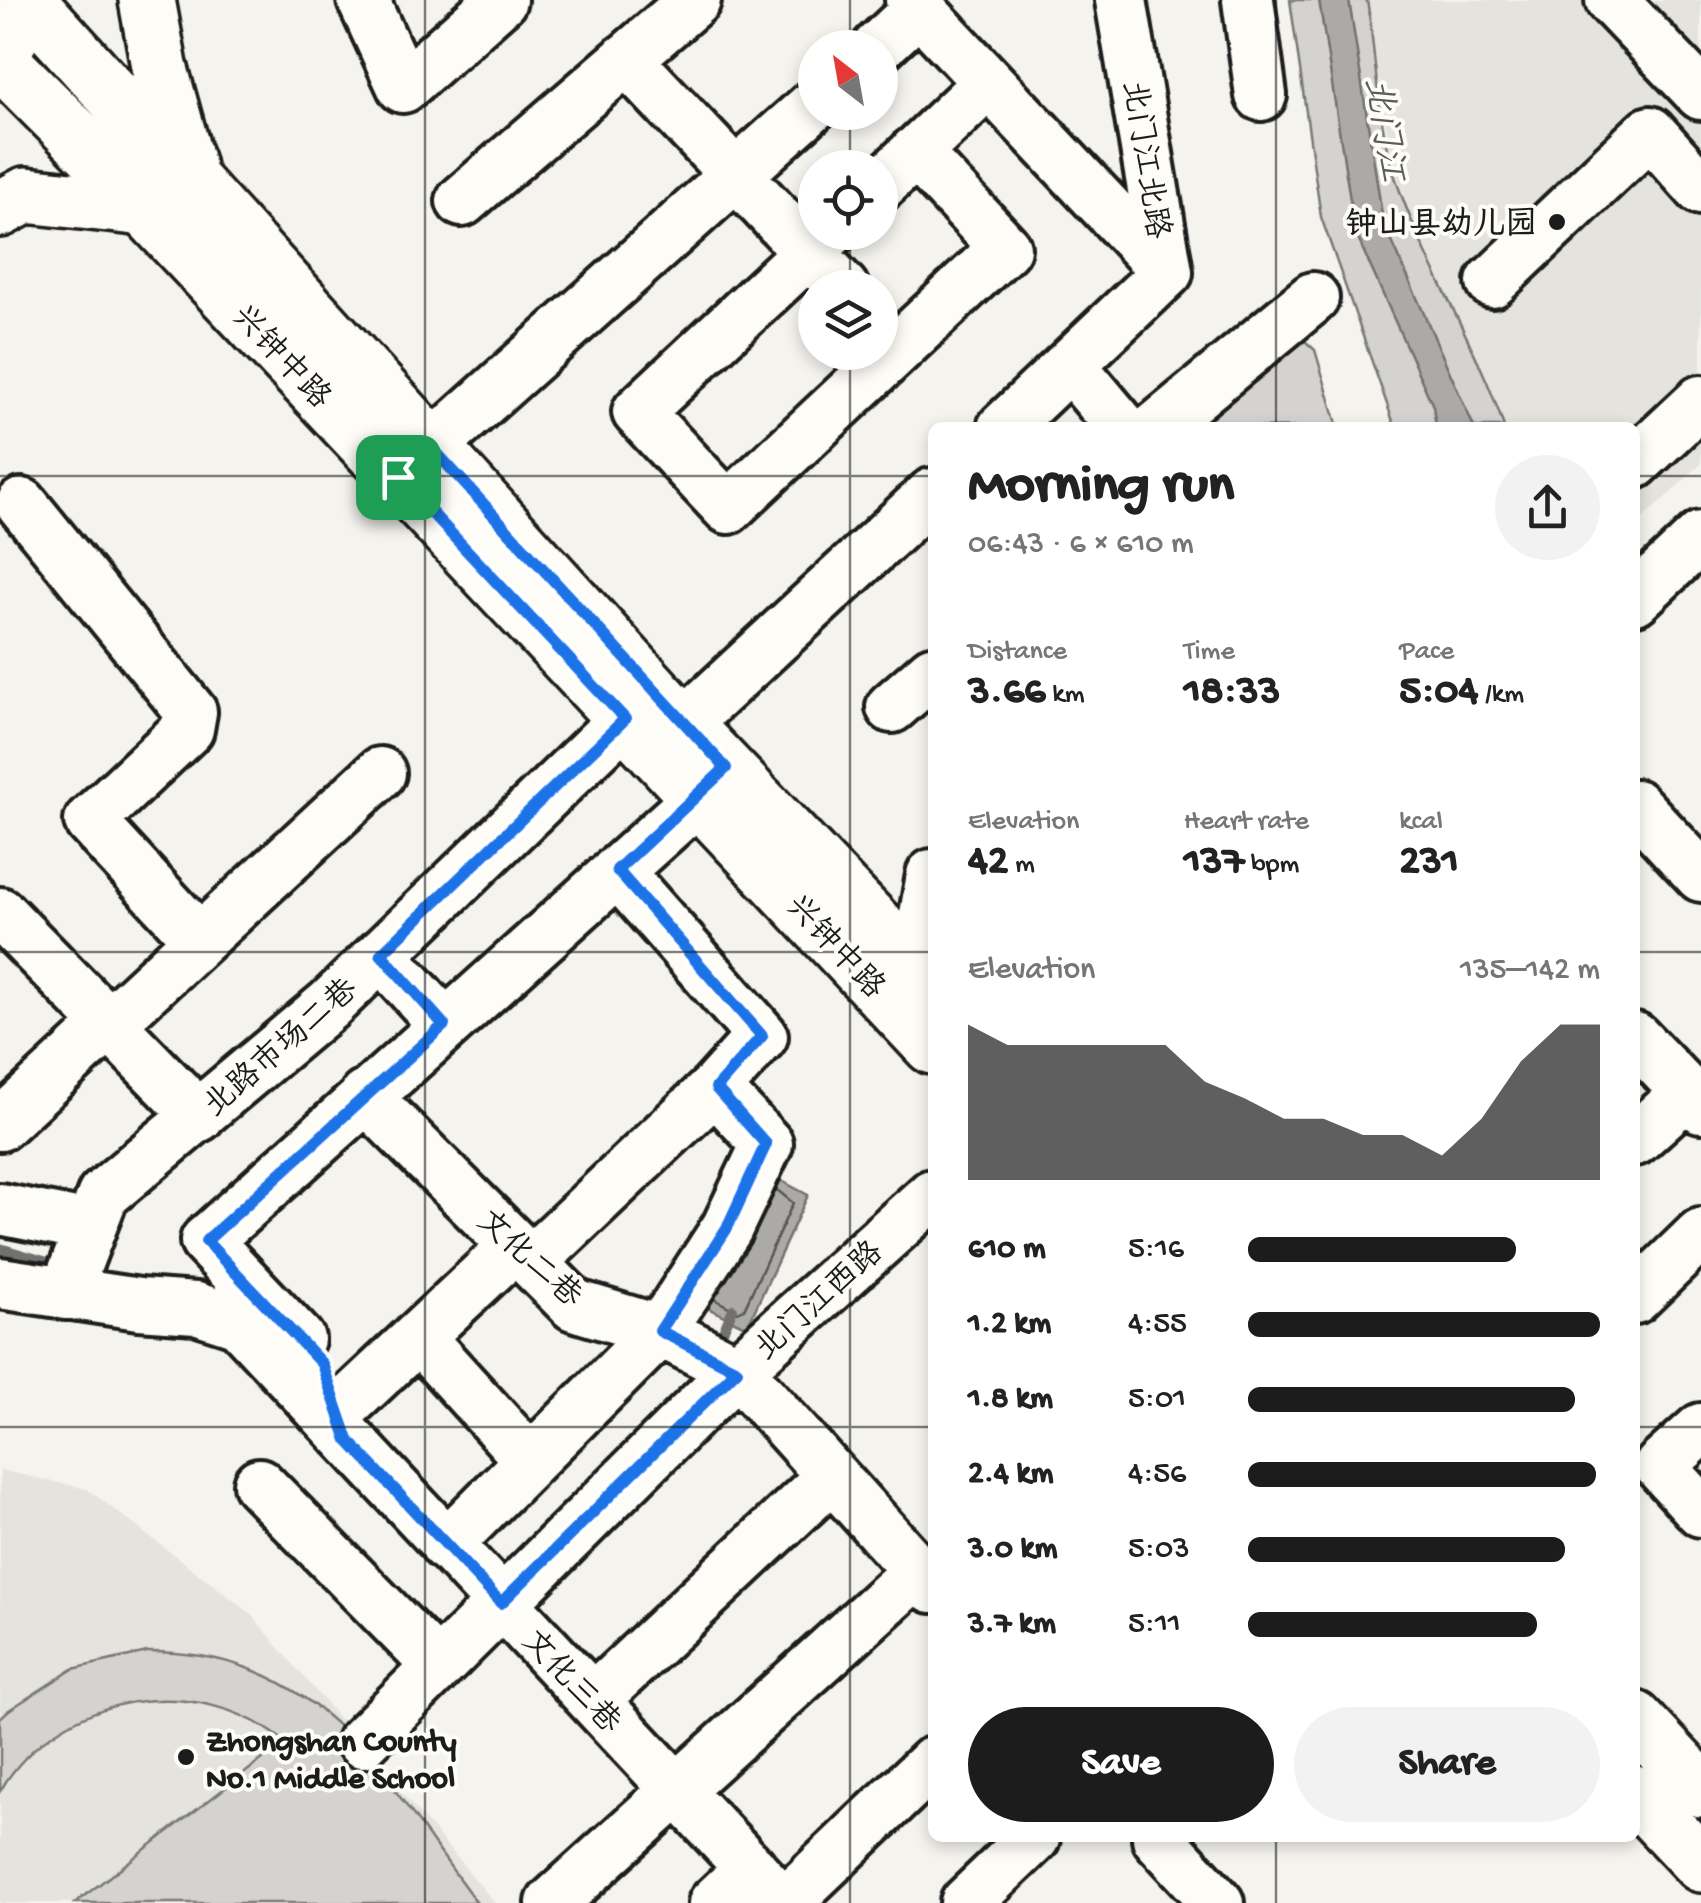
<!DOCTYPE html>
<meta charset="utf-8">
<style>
body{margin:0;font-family:"Gochi Hand","LXGW WenKai TC",sans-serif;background:#f2f2f2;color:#222;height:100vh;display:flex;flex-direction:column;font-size:38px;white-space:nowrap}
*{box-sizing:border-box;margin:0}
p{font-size:32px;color:#767676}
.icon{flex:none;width:55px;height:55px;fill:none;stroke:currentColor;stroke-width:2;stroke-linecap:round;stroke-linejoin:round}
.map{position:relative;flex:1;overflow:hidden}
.drawer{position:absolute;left:928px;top:422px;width:712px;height:1420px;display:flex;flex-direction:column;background:#fff;border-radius:15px;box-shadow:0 5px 15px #0003}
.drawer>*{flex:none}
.needle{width:65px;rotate:329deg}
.tools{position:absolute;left:798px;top:30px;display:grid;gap:20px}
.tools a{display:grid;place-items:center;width:100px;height:100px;border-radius:50%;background:#fff;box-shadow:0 5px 15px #0003;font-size:50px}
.pin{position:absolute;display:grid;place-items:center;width:85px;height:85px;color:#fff;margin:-42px;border-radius:20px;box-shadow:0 5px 15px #0006}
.round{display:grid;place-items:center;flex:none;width:105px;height:105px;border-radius:52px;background:#f2f2f2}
.headline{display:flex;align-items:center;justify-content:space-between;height:170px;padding:0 40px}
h1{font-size:55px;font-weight:700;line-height:75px}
.metrics{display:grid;grid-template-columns:repeat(3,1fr);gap:15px;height:170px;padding:10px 40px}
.metrics div{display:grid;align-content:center}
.metrics b{font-size:42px;font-weight:700}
.metrics small{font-size:28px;font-weight:400}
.metrics p{font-size:28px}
.chart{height:280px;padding:20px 40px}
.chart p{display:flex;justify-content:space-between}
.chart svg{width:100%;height:180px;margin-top:10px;fill:#1c1c1c;opacity:.7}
.primary-button{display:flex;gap:20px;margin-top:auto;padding:20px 40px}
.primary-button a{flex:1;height:115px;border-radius:60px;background:#1c1c1c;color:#fff;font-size:40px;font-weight:700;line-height:115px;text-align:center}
.primary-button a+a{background:#f2f2f2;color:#222}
ul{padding:0 40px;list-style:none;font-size:32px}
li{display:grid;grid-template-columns:160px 120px 1fr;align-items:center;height:75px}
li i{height:25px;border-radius:12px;background:#1c1c1c}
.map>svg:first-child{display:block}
.built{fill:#e4e3de}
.green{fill:#d4d3cf;stroke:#787876;stroke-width:2.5}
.water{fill:#abaaa6;stroke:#72716f;stroke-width:2.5}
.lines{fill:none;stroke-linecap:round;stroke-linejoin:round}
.shore{stroke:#555553;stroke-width:2.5}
.stream{stroke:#72716f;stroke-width:10}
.minor-casing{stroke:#1c1c1c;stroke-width:58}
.major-casing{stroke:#1c1c1c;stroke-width:62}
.highway-casing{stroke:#1c1c1c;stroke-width:62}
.minor{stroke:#fdfcf7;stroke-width:50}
.major{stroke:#fdfcf7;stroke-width:55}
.highway{stroke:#fdfcf7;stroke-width:55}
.route-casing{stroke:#fff;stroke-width:20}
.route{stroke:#1a73e8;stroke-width:12}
.grid{fill:none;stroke:#1c1c1c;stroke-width:2.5;stroke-opacity:0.55}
.poi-dot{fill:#1c1c1c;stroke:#fdfcf7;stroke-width:4}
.labels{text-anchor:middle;stroke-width:8;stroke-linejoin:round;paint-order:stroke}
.street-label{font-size:32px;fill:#1c1c1c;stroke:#fdfcf7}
.poi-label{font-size:32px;font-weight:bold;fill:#1c1c1c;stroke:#fdfcf7;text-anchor:end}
.water-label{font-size:35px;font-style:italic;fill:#5c5c5a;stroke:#fdfcf7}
</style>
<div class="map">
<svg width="1701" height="1903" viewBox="0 0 1701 1903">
<rect width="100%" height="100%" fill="#f4f3ee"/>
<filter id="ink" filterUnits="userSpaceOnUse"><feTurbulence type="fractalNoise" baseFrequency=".01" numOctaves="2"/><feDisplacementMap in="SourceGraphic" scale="20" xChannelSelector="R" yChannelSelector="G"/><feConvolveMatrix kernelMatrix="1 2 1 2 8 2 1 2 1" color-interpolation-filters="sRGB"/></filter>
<g filter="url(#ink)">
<path class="built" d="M1367,0H1701V464L1635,526V428L1504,427L1494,395L1432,274L1393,171Z
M0,1470L87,1489L249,1612L495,1903H0Z"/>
<path class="green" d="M1290,0H1367C1376,56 1377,120 1394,174C1423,263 1476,341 1504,427H1395L1321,217Z
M1293,330L1315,350L1338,427L1178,428Z
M147,1652C325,1651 382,1778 477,1903H75L285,1742C198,1671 59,1691 0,1791V1718L9,1710L73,1669Z"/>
<path class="water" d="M1319,0H1349L1383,221L1474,427H1436L1433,406L1355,232Z
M765,1172L808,1195L747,1327L697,1303Z"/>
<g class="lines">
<path class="shore" d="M714,1299L738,1312L744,1309L793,1203L776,1189"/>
<path class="stream" d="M0,1248L61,1266
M723,1331L733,1309"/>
<g class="minor-casing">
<path id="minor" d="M363,0L403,87L501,0
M911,0L1167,272
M1248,0L1261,95
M1611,0L1701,94
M877,48L919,9
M626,59L843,288
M880,186L987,84
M462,201L695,0
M830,232L638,412L728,508L1005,248L915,152
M1492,282L1650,132L1701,189
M1070,365L1123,428
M1003,428L1167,272L1121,0
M1156,428L1313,298
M1635,463L1701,401
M402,474L815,104
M22,504L191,712L188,729L90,821L199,939
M1635,599L1701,537
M892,707L932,672
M655,751L932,494
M1635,805L1701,876
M0,913L199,1116
M381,955L445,1025
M916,966L932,875
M1635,1038L1701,1107
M365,1096L574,1305L660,1331L737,1370L932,1587
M0,1125L380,773
M1635,1140L1687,1093
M0,1209L90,1227
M531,1262L715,1088L762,1036L617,871
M0,1283L139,1304L196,1308L239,1322L783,1903
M65,1294L103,1195L329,1005L654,691
M1635,1298L1701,1234
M299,1339L206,1241L699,798L726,768
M420,1339L529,1459
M338,1412L515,1246
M1701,1429L1660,1466L1701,1511
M259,1484L438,1666
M446,1545L660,1331L727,1228L767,1144L715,1088
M593,1700L832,1476
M362,1742L737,1370L932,1195
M1158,1838L1218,1903
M552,1903L918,1571
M714,1903L751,1868
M785,1903L932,1763
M966,1903L1034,1838"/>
</g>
<g class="major-casing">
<path id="major" d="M27,0L685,726L932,984
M147,0L159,66L187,167
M0,60L94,154L932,1046
M1635,1719L1701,1789
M1635,1794L1701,1864"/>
</g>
<g class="highway-casing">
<path id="highway" d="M0,56L31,0
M0,209L26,195L145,208"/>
</g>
<use href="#minor" class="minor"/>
<use href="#major" class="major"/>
<use href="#highway" class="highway"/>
</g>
</g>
<g class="lines" filter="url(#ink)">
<g class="route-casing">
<path id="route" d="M432,448L726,768L617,870L762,1036L716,1088L766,1144L727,1228L660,1331L737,1370L501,1603L348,1440L322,1364L206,1241L444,1025L381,954L625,719L398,477Z"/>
</g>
<use href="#route" class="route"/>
</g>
<path class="grid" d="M425,0V1903M850,0V48M1276,0V428M850,112V168M850,232V288M850,352V1903M0,476H932M1635,476H1701M0,952H932M1635,952H1701M0,1427H932M1635,1427H1701M1276,1838V1903"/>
<g class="poi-dot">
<circle cx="1557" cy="222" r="10"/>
<circle cx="186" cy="1757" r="10"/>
</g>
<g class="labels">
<g class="street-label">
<text transform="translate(1148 159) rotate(81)" y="11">北门江北路</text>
<text transform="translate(283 355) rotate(47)" y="11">兴钟中路</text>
<text transform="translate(837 945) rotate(47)" y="11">兴钟中路</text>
<text transform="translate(279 1046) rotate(-41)" y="11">北路市场二巷</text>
<text transform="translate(531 1257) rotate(42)" y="11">文化二巷</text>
<text transform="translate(817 1299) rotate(-42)" y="11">北门江西路</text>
<text transform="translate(573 1680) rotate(47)" y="11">文化三巷</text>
</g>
<g class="poi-label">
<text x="1537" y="233">钟山县幼儿园</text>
<text x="206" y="1750" text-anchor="start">Zhongshan County<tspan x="206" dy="37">No.1 Middle School</tspan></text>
</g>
<g class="water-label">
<text transform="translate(1387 129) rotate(81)" y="12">北门江</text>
</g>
</g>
</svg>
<div class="tools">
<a><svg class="needle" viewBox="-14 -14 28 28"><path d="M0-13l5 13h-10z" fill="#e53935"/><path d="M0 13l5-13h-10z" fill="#767676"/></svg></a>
<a><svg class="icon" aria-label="locate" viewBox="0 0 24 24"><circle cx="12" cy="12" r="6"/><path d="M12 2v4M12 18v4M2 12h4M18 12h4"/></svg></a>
<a><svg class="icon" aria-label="layers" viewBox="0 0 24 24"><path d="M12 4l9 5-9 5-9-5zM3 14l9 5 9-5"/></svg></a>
</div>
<div class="pin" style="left:398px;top:477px;background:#1e9e55"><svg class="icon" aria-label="arrive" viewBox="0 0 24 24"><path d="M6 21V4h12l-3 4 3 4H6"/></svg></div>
<section class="drawer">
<div class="headline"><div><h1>Morning run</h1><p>06:43 · 6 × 610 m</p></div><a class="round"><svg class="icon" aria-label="share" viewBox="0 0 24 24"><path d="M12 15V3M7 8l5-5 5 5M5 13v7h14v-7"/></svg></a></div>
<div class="metrics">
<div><p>Distance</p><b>3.66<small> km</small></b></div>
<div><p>Time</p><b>18:33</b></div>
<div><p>Pace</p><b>5:04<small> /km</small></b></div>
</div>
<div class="metrics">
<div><p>Elevation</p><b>42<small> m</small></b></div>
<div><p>Heart rate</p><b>137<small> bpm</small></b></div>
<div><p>kcal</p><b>231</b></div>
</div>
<div class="chart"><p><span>Elevation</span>135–142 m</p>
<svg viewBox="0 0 160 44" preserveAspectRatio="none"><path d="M0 44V6L10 11L20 11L30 11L40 11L50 11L60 20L70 24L80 29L90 29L100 33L110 33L120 38L130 29L140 15L150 6L160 6V44z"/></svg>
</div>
<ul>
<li><b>610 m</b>5:16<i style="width:76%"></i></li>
<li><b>1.2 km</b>4:55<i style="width:100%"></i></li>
<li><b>1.8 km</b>5:01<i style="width:93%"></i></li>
<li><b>2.4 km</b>4:56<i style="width:99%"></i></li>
<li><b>3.0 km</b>5:03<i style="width:90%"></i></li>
<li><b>3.7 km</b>5:11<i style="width:82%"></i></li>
</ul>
<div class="primary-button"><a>Save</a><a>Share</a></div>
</section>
</div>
